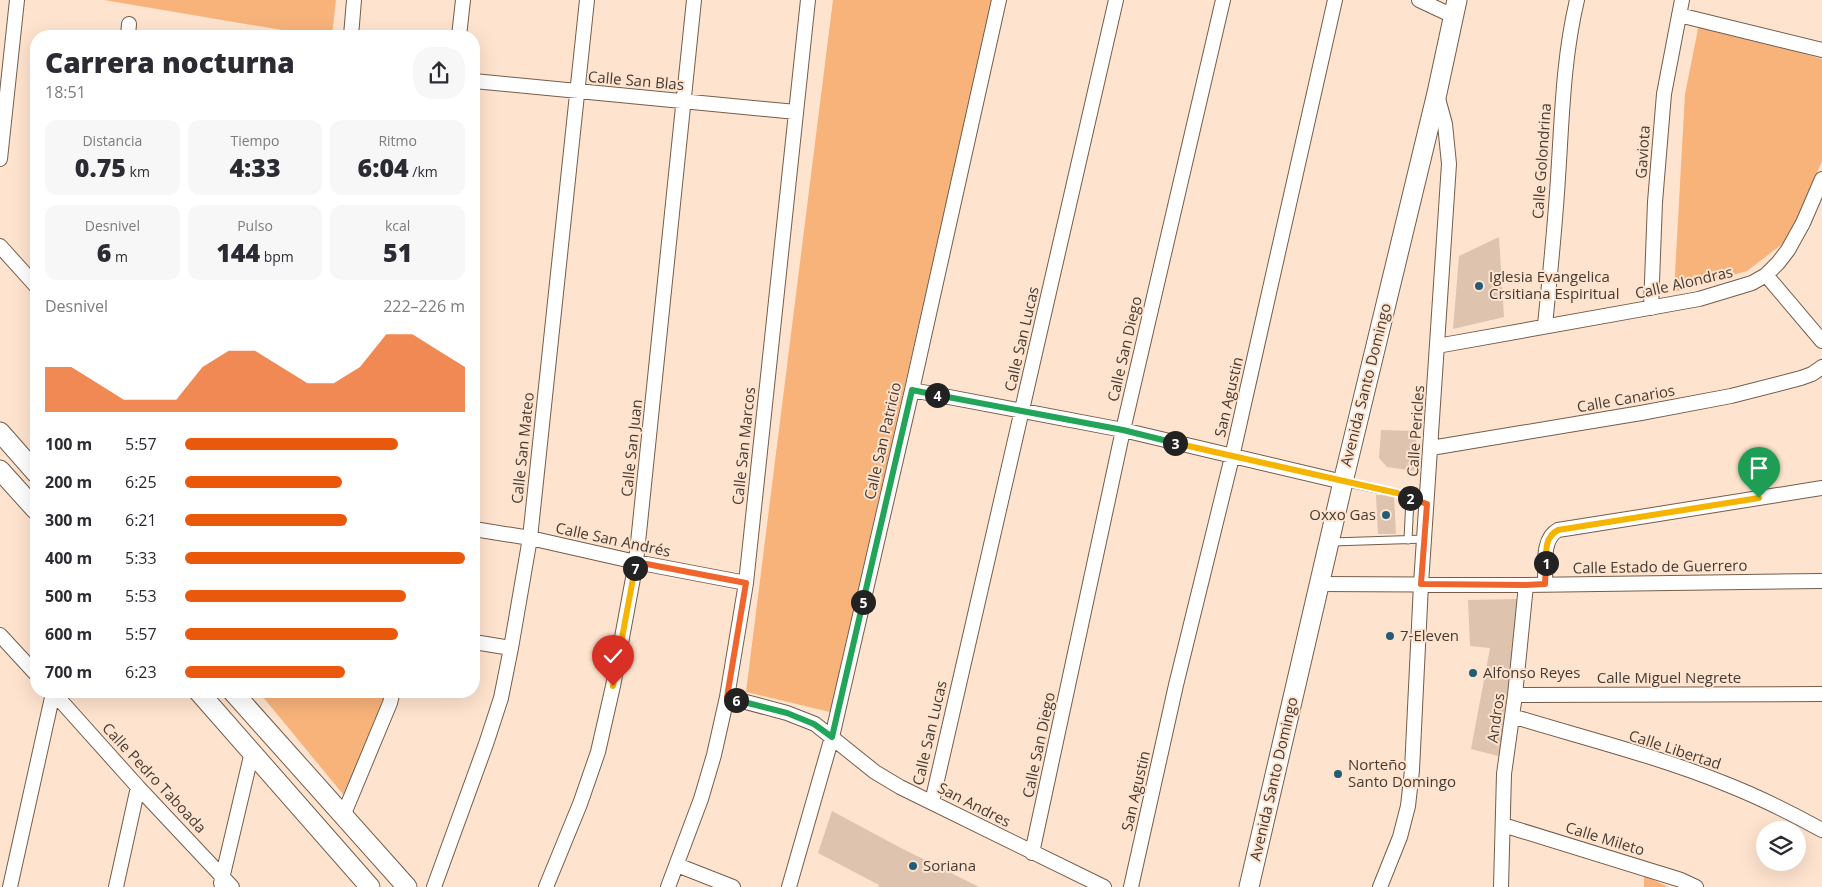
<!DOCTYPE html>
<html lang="es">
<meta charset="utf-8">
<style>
body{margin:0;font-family:"Open Sans",sans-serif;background:#f7f7f7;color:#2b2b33;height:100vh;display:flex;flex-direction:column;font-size:19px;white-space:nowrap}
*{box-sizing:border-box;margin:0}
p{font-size:16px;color:#7c7c81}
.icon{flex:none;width:28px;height:28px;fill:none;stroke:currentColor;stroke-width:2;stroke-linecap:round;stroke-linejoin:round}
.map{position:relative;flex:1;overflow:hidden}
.panel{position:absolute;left:30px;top:30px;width:450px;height:668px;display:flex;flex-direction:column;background:#fff;border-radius:20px;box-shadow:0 5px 20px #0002}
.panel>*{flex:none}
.controls{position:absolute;left:1756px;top:821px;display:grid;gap:10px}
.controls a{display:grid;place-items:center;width:50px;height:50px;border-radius:50%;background:#fff;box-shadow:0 5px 20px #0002;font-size:25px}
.pin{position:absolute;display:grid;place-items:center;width:42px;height:42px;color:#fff;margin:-51px -21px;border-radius:50% 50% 50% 0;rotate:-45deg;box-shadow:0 0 5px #0007}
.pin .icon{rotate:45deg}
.km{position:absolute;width:25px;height:25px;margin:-12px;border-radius:50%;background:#222;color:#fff;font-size:14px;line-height:25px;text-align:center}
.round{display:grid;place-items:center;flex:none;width:52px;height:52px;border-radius:20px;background:#f7f7f7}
.head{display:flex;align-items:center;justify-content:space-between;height:85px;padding:0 15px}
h1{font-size:28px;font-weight:800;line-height:38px}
.stats{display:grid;grid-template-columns:repeat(3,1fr);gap:8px;height:85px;padding:5px 15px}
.stats div{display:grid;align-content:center;border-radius:12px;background:#f7f7f7;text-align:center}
.stats b{font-size:25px;font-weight:800}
.stats small{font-size:14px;font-weight:400}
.stats p{font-size:14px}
.chart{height:140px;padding:10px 15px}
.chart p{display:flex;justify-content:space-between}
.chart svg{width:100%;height:90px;margin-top:5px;fill:#ea580c;opacity:.7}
ul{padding:0 15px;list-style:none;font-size:16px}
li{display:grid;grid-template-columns:80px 60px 1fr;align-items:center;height:38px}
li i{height:12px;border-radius:6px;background:#ea580c}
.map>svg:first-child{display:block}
.green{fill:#f8b37b}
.building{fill:#dec3af}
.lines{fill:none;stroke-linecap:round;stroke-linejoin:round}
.lane-casing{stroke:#745d4b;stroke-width:9}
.street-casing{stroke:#745d4b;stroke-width:16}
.secondary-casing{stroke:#745d4b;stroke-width:21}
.lane{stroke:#fff;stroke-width:7}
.street{stroke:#fff;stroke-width:14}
.secondary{stroke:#fff;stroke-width:19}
.split-1-casing{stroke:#fff;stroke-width:10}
.split-2-casing{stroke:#fff;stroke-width:10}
.split-3-casing{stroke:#fff;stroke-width:10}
.split-4-casing{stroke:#fff;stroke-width:10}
.split-5-casing{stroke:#fff;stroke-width:10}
.split-6-casing{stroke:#fff;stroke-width:10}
.split-7-casing{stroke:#fff;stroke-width:10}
.split-8-casing{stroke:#fff;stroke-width:10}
.split-1{stroke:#f5b400;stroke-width:6}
.split-2{stroke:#f0652b;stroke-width:6}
.split-3{stroke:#f5b400;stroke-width:6}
.split-4{stroke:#22a559;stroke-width:6}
.split-5{stroke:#22a559;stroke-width:6}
.split-6{stroke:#22a559;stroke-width:6}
.split-7{stroke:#f0652b;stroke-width:6}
.split-8{stroke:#f5b400;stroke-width:6}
.poi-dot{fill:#225d75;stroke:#fee3ce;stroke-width:2}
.labels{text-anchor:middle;stroke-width:4;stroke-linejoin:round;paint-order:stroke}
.street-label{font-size:15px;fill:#453b33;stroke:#fee3ce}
.poi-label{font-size:15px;fill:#453b33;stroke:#fee3ce;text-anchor:start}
</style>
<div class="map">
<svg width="1822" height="887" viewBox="0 0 1822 887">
<rect width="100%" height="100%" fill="#fee3ce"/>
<path class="green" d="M104,0H336L332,36H317Z
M833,0H993L830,712L746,692Z
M1699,24L1822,59V161L1789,239L1747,271L1674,292L1685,94Z
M258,691H391L347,799Z
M1644,875L1668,887H1644Z"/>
<path class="building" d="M1499,237L1504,317L1453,329L1459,256Z
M1381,430L1417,431L1414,471L1387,467L1379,458Z
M1376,495H1394L1396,534H1378Z
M1520,599L1502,757L1471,749L1490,648L1470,646L1468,600Z
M832,811L899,847L979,887H878L879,885L818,853Z"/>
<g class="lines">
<g class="lane-casing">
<path id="lane" d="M1344,482L1397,493L1410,498L1408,540
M1332,542L1425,539"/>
</g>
<g class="street-casing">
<path id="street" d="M1419,0L1453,16
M1679,15L1822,50
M128,36L129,24
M351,36L354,0
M459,36L463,0
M474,81L796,112
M0,159L17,0
M0,246L36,286
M1766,275L1822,341
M1651,308L1655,202L1664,94L1682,0
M1545,325C1550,276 1555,227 1558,178C1562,118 1563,59 1577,0
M1437,346L1699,299L1752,283L1766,275L1778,263L1788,250L1803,223L1822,179
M912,390L1123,430L1343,482
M1431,448L1641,413L1731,396L1801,378L1812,374L1822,367
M474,529L530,538L636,562L746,583
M1319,584L1526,585L1822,581
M1545,584C1546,567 1541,539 1558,530L1822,488
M0,635L36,674
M474,642L511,648
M52,691L138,787L232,887
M1515,695L1822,694
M727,697L787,713L815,724L875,772L900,787L1104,887
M1512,716C1584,738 1657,756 1726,784C1759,797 1791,813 1822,830
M932,802L1116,0
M343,816L390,703L393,691
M1503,825L1681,880L1696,887
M1032,853L1123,430L1223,0
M677,865L733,887
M221,883L252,752
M10,887L53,693
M116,887L138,787
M434,887L486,744L501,698L511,648L530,538L587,0
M546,887L580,804L598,752L613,686L636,562L694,0
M668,887L701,799L714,755L727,697L746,583L808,0
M789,887L832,737L912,390L999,0
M1131,887L1176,685L1232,457L1335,0
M1380,887L1400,837L1408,806L1412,770L1421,584L1449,164L1445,124L1437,95
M1501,887L1504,774L1515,695L1526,585"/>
</g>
<g class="secondary-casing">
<path id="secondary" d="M0,432L36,473
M0,470L36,510
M198,691L370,887
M232,691L407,887
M1249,887L1343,482L1437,93L1457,0"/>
</g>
<use href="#lane" class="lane"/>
<use href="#street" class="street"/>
<use href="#secondary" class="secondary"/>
</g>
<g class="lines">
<g class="split-1-casing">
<path id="split-1" d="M1546,563C1546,550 1545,537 1558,530L1759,498"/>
</g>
<g class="split-2-casing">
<path id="split-2" d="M1410,498L1427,504L1421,584L1526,585L1545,584L1546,563"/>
</g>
<g class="split-3-casing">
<path id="split-3" d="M1175,443L1397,493L1410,498"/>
</g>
<g class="split-4-casing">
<path id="split-4" d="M937,395L1123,430L1175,443"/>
</g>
<g class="split-5-casing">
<path id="split-5" d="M863,602L912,390L937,395"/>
</g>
<g class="split-6-casing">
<path id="split-6" d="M736,700L787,713L814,724L832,737L863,602"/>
</g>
<g class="split-7-casing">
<path id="split-7" d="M635,568L636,562L746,583L727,697L736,700"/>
</g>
<g class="split-8-casing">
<path id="split-8" d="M613,686L635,568"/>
</g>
<use href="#split-1" class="split-1"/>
<use href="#split-2" class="split-2"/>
<use href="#split-3" class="split-3"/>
<use href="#split-4" class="split-4"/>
<use href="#split-5" class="split-5"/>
<use href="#split-6" class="split-6"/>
<use href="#split-7" class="split-7"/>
<use href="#split-8" class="split-8"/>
</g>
<g class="poi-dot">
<circle cx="1479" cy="286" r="5"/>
<circle cx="1386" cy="515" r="5"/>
<circle cx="1390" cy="636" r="5"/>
<circle cx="1473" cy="673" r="5"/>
<circle cx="1338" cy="774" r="5"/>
<circle cx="913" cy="866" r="5"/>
</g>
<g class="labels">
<g class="street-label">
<text transform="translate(636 81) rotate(5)" y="5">Calle San Blas</text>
<text transform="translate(1643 152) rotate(-86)" y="5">Gaviota</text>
<text transform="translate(1542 161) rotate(-86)" y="5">Calle Golondrina</text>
<text transform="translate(1684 283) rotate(-13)" y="5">Calle Alondras</text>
<text transform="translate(1022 339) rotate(-77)" y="5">Calle San Lucas</text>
<text transform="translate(1125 349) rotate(-77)" y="5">Calle San Diego</text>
<text transform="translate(1366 385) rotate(-76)" y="5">Avenida Santo Domingo</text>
<text transform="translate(1229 397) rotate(-77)" y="5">San Agustin</text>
<text transform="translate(1626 399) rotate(-10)" y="5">Calle Canarios</text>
<text transform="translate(1416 431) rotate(-86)" y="5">Calle Pericles</text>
<text transform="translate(883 441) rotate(-77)" y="5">Calle San Patricio</text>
<text transform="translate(744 446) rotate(-84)" y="5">Calle San Marcos</text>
<text transform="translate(523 448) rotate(-84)" y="5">Calle San Mateo</text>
<text transform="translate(632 448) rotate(-84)" y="5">Calle San Juan</text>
<text transform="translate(613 540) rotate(12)" y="5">Calle San Andrés</text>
<text transform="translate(1660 567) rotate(-1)" y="5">Calle Estado de Guerrero</text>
<text x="1669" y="683">Calle Miguel Negrete</text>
<text transform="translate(1496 718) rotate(-82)" y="5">Andros</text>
<text transform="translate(930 733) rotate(-77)" y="5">Calle San Lucas</text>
<text transform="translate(1039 745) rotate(-78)" y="5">Calle San Diego</text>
<text transform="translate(1675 750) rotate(18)" y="5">Calle Libertad</text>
<text transform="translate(154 778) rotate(47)" y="5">Calle Pedro Taboada</text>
<text transform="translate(1274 779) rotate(-77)" y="5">Avenida Santo Domingo</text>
<text transform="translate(1136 791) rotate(-77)" y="5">San Agustin</text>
<text transform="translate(974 805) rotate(27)" y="5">San Andres</text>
<text transform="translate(1605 839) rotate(17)" y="5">Calle Mileto</text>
</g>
<g class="poi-label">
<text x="1489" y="282">Iglesia Evangelica<tspan x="1489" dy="17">Crsitiana Espiritual</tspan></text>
<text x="1376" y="520" text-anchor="end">Oxxo Gas</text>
<text x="1400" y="641">7-Eleven</text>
<text x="1483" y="678">Alfonso Reyes</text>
<text x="1348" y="770">Norteño<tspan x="1348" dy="17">Santo Domingo</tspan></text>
<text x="923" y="871">Soriana</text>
</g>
</g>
</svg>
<div class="controls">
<a><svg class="icon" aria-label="layers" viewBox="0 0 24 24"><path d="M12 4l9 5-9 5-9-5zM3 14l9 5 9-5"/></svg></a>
</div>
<div class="pin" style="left:1759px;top:498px;background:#1e9e55"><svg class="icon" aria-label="arrive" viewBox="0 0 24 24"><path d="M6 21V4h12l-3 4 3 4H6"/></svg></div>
<div class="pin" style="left:613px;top:686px;background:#d93025"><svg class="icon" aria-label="check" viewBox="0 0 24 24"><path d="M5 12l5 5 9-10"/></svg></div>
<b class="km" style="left:1546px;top:563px">1</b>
<b class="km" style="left:1410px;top:498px">2</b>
<b class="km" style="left:1175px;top:443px">3</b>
<b class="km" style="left:937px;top:395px">4</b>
<b class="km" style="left:863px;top:602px">5</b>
<b class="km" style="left:736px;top:700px">6</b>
<b class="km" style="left:635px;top:568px">7</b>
<section class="panel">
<div class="head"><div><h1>Carrera nocturna</h1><p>18:51</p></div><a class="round"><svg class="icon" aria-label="share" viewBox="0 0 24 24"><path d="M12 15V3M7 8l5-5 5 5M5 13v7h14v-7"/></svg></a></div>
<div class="stats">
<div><p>Distancia</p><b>0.75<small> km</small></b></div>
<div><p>Tiempo</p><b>4:33</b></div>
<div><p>Ritmo</p><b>6:04<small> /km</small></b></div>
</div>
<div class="stats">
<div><p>Desnivel</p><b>6<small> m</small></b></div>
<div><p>Pulso</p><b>144<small> bpm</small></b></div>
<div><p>kcal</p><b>51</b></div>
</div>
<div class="chart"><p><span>Desnivel</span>222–226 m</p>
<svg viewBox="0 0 160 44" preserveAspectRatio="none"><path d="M0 44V22L10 22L20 30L30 38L40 38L50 38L60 22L70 14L80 14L90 22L100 30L110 30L120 22L130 6L140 6L150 14L160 22V44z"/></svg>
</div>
<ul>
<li><b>100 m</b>5:57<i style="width:76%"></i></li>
<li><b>200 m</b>6:25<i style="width:56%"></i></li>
<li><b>300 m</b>6:21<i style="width:58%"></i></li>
<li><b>400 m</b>5:33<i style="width:100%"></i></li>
<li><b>500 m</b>5:53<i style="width:79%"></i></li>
<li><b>600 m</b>5:57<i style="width:76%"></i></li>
<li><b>700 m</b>6:23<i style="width:57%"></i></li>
</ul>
</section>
</div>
